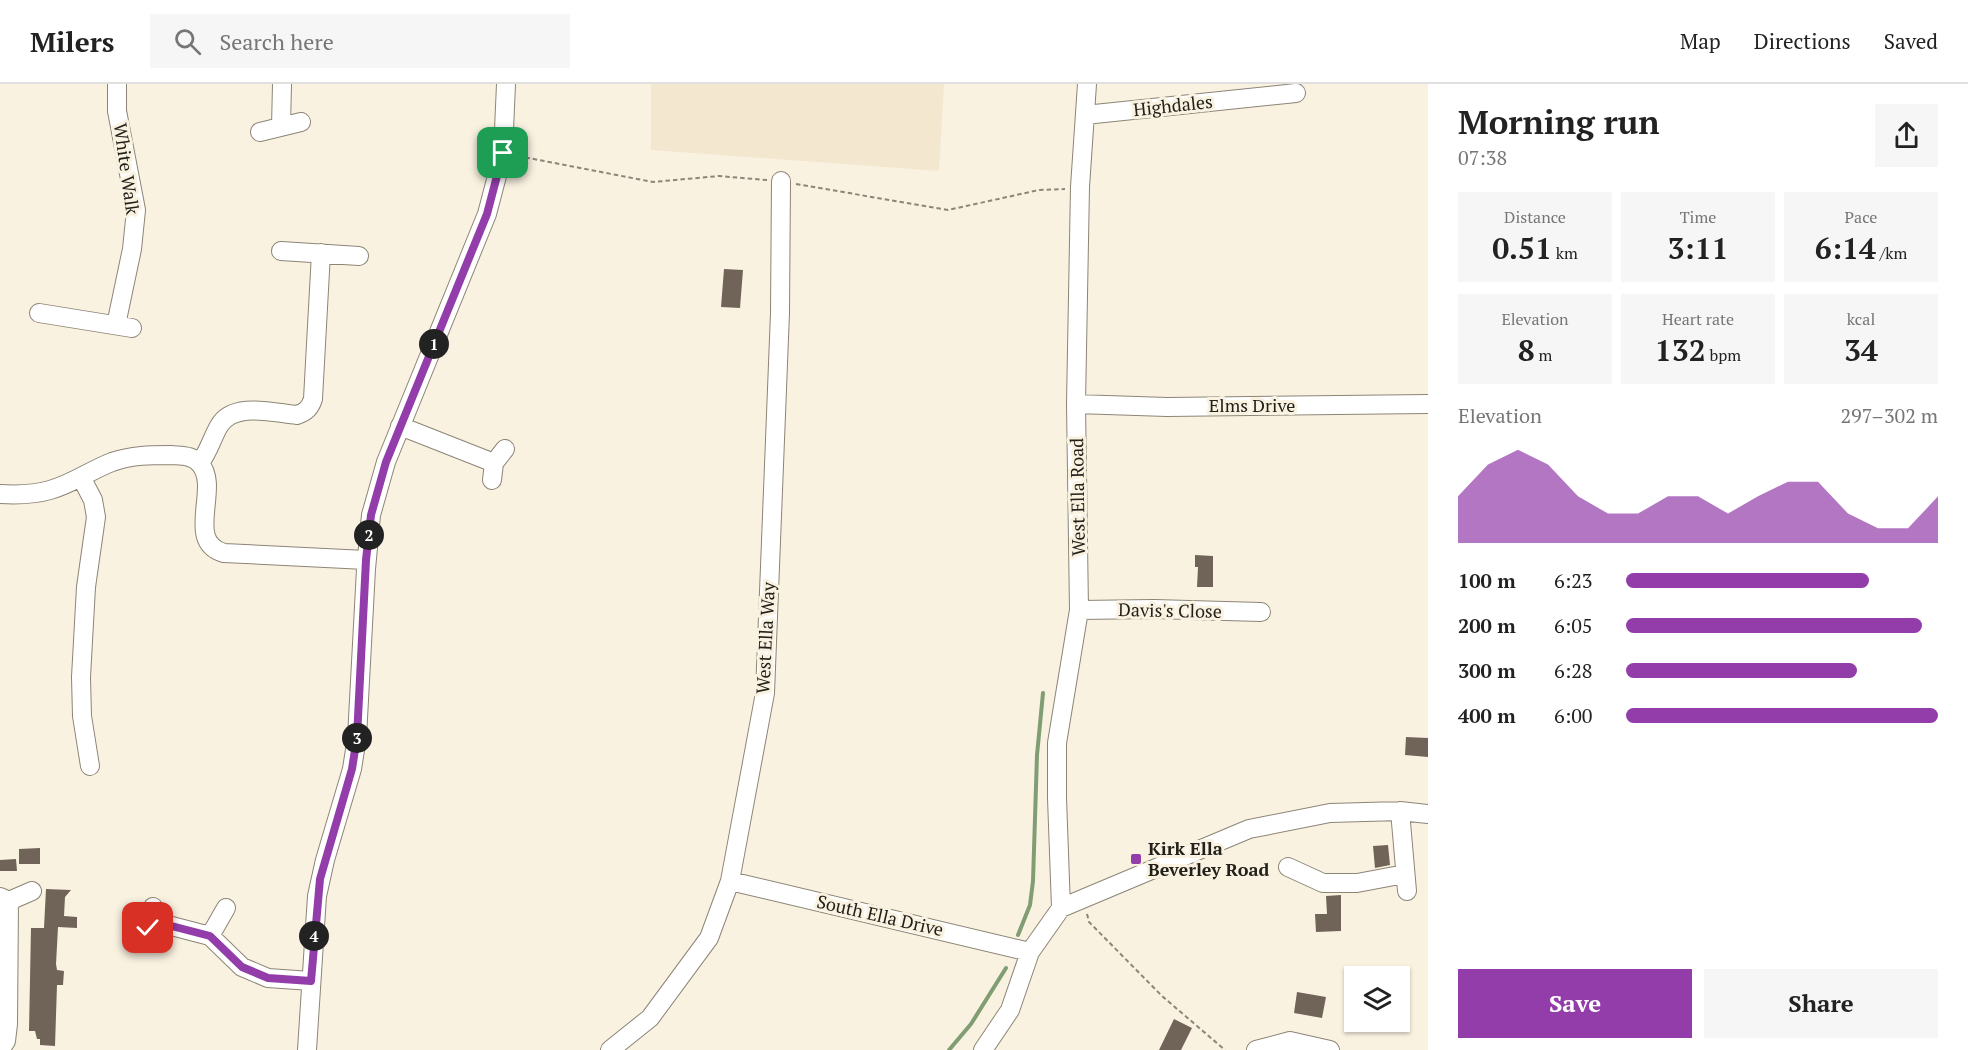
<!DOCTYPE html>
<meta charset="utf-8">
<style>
body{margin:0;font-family:"PT Serif",serif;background:#f6f6f6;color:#222;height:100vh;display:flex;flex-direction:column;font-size:22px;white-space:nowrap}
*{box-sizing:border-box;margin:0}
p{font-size:20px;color:#767676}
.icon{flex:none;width:33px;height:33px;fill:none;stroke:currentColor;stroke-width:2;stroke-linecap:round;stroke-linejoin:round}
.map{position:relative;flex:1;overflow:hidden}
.details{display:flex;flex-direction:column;background:#fff;width:540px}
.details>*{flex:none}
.controls{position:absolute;left:1344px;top:882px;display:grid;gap:12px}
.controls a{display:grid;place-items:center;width:66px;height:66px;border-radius:0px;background:#fff;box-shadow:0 2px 4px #0004;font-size:30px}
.pin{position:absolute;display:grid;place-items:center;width:51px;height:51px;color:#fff;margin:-26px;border-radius:12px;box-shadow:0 3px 9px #0006}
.km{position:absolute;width:30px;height:30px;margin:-15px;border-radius:50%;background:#222;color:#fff;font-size:16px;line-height:30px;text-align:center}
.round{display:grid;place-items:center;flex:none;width:63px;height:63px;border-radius:0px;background:#f6f6f6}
.overview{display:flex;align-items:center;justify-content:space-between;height:102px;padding:0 30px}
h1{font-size:33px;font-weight:700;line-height:45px}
.stats{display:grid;grid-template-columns:repeat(3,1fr);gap:9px;height:102px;padding:6px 30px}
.stats div{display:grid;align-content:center;border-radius:0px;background:#f6f6f6;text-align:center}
.stats b{font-size:30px;font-weight:700}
.stats small{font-size:16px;font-weight:400}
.stats p{font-size:16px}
.chart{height:168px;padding:12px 30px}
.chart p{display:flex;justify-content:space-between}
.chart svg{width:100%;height:108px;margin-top:6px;fill:#933dab;opacity:.7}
.primary-button{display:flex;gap:12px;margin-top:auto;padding:12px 30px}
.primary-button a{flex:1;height:69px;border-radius:0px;background:#933dab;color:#fff;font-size:24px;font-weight:700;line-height:69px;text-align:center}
.primary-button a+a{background:#f6f6f6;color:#222}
ul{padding:0 30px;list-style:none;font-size:20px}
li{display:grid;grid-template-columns:96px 72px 1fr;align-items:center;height:45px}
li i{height:15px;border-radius:8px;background:#933dab}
header{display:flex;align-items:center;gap:36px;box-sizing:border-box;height:84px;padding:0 30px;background:#fff;border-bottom:2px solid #e0e0e0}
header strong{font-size:28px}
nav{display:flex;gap:33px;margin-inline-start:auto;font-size:21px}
.search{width:420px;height:54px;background:#f6f6f6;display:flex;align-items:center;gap:15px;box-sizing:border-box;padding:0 21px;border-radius:0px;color:#767676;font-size:22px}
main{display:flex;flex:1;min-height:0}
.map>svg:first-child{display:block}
.built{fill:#f3e7d0}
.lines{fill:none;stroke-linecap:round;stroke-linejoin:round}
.stream{stroke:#819d74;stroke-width:4}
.building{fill:#706358}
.minor-casing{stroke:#8c8576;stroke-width:20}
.path{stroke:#8b867a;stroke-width:2;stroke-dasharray:4.5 3;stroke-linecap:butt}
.minor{stroke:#fff;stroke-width:18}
.route-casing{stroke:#fff;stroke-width:12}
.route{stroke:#933dab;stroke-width:8}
.poi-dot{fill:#933dab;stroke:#faf2e1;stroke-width:2}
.labels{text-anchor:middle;stroke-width:6;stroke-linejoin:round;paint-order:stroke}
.street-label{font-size:18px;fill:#22201a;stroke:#faf2e1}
.poi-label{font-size:18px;font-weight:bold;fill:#22201a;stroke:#faf2e1;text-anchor:start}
</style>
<header>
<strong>Milers</strong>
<div class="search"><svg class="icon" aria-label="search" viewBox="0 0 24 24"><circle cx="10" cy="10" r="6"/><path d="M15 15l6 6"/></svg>Search here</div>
<nav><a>Map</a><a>Directions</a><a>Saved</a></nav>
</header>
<main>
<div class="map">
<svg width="1428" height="966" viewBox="0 0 1428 966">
<rect width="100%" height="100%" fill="#faf2e1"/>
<path class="built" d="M651,0H944L939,87L651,66Z"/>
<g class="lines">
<path class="stream" d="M1018,851L1030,821L1033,797L1037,671L1043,609
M949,966L971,940L1006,884"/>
</g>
<path class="building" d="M724,185L743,186L740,224L721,223Z
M1195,471L1213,472V503H1197L1198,483H1195Z
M1406,653L1428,654V673L1405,671Z
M1388,761L1390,781L1375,784L1373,762Z
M40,764V780H19V765Z
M16,775L17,787H0V776Z
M46,805L71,806L65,813L64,832L77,833V844L58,843L56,880L57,886L64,887L63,901H57L55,962L40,961V955H37L35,947H29L31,844H44Z
M1341,811V847L1316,848L1315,830H1327L1326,812Z
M1297,908L1326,913L1322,934L1294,929Z
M1174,935L1192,944L1181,966H1159Z"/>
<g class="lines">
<g class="minor-casing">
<path id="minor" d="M1085,31L1296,9
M281,43L282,0
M260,48L301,38
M281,167L359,172
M39,229L132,244
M116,241L132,165L136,126L117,27V0
M1076,320L1167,323L1428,320
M400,342L494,379
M200,379C209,367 212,354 219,342C233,317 274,329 297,331C306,328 310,324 313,315L321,169
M81,393L93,416L96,433L86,503L81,593L82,632L90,682
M492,396L494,379L505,365
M0,410C17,411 33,411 50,406C72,400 91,386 112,378C132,371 151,371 171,371C182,372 193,371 200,380C221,403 184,458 224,469L366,476
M1079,526L1154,525L1261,528
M1400,727L1407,807
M1288,783L1323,799H1357L1405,790
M730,797L1030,868
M0,813L9,817L32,807
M1061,824L1057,714V659L1079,526L1076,320L1080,103L1087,0
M160,839L210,852L242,883L268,894L311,897
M148,844L160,839L153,823
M210,852L226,824
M0,966L6,957L8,940L9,817
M307,966L317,812L325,776L352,685L357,653L366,485L371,431L386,378L487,130L503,69L506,0
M610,966L650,934L709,854L730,797L765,609L780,229L781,97
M983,966L1010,926L1030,868L1061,824L1249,745L1330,729L1400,727L1428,730
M1256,966L1290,957L1330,966"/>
</g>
<path class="path" d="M518,72L653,98L719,92L767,96
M796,100L948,126L1039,106L1065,105
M1087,830L1089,838L1162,912L1225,966"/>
<use href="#minor" class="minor"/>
</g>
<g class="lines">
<g class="route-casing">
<path id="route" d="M148,844L160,839L210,852L242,883L268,894L311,897L320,795L352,685L357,653L366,476L371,431L386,378L487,130L503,69"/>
</g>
<use href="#route" class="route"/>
</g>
<rect class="poi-dot" x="1130" y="769" width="12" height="12" rx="3"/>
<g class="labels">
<g class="street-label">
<text transform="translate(1173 22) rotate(-6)" y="6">Highdales</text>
<text transform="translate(126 85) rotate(82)" y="6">White Walk</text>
<text x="1252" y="328">Elms Drive</text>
<text transform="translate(1078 413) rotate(-91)" y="6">West Ella Road</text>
<text transform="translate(1170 527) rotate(1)" y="6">Davis's Close</text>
<text transform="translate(766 554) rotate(-87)" y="6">West Ella Way</text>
<text transform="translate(880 832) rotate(13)" y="6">South Ella Drive</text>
</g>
<g class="poi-label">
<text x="1148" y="771">Kirk Ella<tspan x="1148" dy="21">Beverley Road</tspan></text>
</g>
</g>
</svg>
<div class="controls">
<a><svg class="icon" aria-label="layers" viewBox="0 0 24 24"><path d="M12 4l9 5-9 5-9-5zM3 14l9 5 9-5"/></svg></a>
</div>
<div class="pin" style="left:503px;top:69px;background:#1e9e55"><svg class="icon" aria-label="arrive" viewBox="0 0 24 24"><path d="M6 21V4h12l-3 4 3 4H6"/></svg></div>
<div class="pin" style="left:148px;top:844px;background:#d93025"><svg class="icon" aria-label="check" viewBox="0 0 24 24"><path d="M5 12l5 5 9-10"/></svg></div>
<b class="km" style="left:434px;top:260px">1</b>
<b class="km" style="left:369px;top:451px">2</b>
<b class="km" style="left:357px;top:654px">3</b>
<b class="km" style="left:314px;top:852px">4</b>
</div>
<section class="details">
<div class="overview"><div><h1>Morning run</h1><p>07:38</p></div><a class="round"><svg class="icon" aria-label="share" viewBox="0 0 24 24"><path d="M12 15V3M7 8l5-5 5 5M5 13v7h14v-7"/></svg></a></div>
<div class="stats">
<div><p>Distance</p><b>0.51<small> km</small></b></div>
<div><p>Time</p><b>3:11</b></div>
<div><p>Pace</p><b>6:14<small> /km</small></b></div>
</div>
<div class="stats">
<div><p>Elevation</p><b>8<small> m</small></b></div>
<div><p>Heart rate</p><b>132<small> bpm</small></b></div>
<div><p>kcal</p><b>34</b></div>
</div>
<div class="chart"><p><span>Elevation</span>297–302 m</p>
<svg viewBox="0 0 160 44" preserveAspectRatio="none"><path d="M0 44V25L10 12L20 6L30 12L40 25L50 32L60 32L70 25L80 25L90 32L100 25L110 19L120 19L130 32L140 38L150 38L160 25V44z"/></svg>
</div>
<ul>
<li><b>100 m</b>6:23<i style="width:78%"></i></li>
<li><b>200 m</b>6:05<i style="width:95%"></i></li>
<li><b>300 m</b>6:28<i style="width:74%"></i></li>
<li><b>400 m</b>6:00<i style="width:100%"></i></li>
</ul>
<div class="primary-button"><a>Save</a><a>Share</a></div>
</section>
</main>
